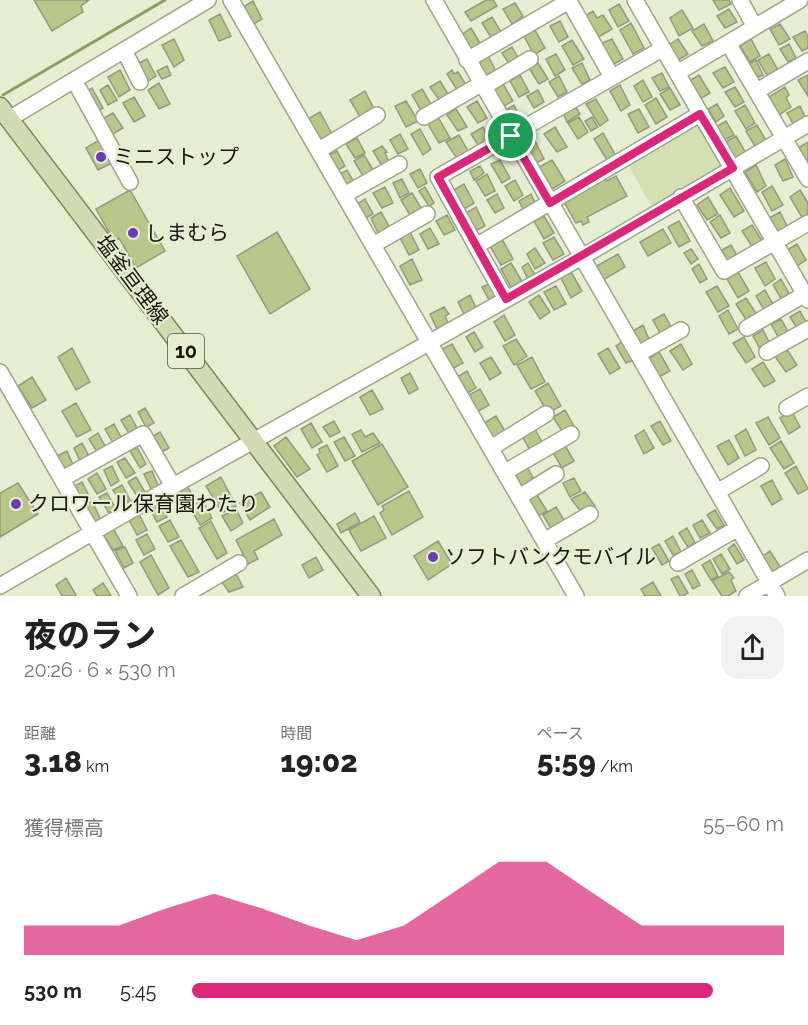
<!DOCTYPE html>
<html lang="ja">
<meta charset="utf-8">
<style>
body{margin:0;font-family:Raleway,"Noto Sans JP",sans-serif;background:#f2f2f2;color:#222;height:100vh;display:flex;flex-direction:column;font-size:22px;white-space:nowrap}
*{box-sizing:border-box;margin:0}
p{font-size:20px;color:#767676}
.icon{flex:none;width:33px;height:33px;fill:none;stroke:currentColor;stroke-width:2;stroke-linecap:round;stroke-linejoin:round}
.map{position:relative;height:596px;overflow:hidden}
.side{display:flex;flex-direction:column;background:#fff;flex:1}
.side>*{flex:none}
.pin{position:absolute;display:grid;place-items:center;width:51px;height:51px;color:#fff;margin:-26px;border:3px solid #fff;border-radius:50%;box-shadow:0 2px 6px #0007}
.round{display:grid;place-items:center;flex:none;width:63px;height:63px;border-radius:18px;background:#f2f2f2}
.head{display:flex;align-items:center;justify-content:space-between;height:102px;padding:0 24px}
h1{font-size:33px;font-weight:800;line-height:45px}
.stats{display:grid;grid-template-columns:repeat(3,1fr);gap:9px;height:102px;padding:6px 24px}
.stats div{display:grid;align-content:center}
.stats b{font-size:30px;font-weight:800}
.stats small{font-size:16px;font-weight:400}
.stats p{font-size:16px}
.chart{height:168px;padding:12px 24px}
.chart p{display:flex;justify-content:space-between}
.chart svg{width:100%;height:108px;margin-top:6px;fill:#db2777;opacity:.7}
ul{padding:0 24px;list-style:none;font-size:20px}
li{display:grid;grid-template-columns:96px 72px 1fr;align-items:center;height:45px}
li i{height:15px;border-radius:8px;background:#db2777}
.map>svg:first-child{display:block}
.green{fill:#d5dfb1}
.lines{fill:none;stroke-linecap:round;stroke-linejoin:round}
.stream{stroke:#909c61;stroke-width:3}
.building{fill:#b9c689;stroke:#949a7f;stroke-width:1.5}
.minor-casing{stroke:#9ea58a;stroke-width:18}
.major-casing{stroke:#7d8656;stroke-width:21}
.minor{stroke:#fff;stroke-width:15}
.major{stroke:#d2dab1;stroke-width:18}
.route-casing{stroke:#fff;stroke-width:12}
.route{stroke:#db2777;stroke-width:8}
.poi-dot{fill:#6c3cb3;stroke:#e6edd1;stroke-width:2}
.labels{text-anchor:middle;stroke-width:4.5;stroke-linejoin:round;paint-order:stroke}
.shield{fill:#e6edd1;stroke:#545848;stroke-width:1.5}
.shield-label{font-size:20px;font-weight:bold;fill:#16180e}
.poi-label{font-size:21px;fill:#16180e;stroke:#e6edd1;text-anchor:start}
.street-label{font-size:21px;fill:#16180e;stroke:#e6edd1}
</style>
<div class="map">
<svg width="808" height="596" viewBox="0 0 808 596">
<rect width="100%" height="100%" fill="#e6edd1"/>
<path class="green" d="M695,124L702,125L724,162L722,170L653,209L627,163Z"/>
<g class="lines">
<path class="stream" d="M3,95L165,0"/>
</g>
<path class="building" d="M34,0H89L81,6L83,12L52,31Z
M486,0H493L497,6L471,21L465,12Z
M713,0H729L731,4L719,10Z
M253,1L262,19L252,25L243,7Z
M515,3L523,16L512,24L503,9Z
M619,4L629,21L618,27L609,10Z
M729,9L737,22L725,28L717,16Z
M682,10L693,28L679,36L670,18Z
M593,11L597,18L603,15L612,29L597,38L585,16Z
M220,14L231,36L219,41L209,20Z
M492,17L501,32L492,39L482,23Z
M560,21L568,37L559,42L550,26Z
M631,23L644,48L633,54L620,30Z
M704,24L713,41L702,46L692,31Z
M780,24L790,39L779,45L770,29Z
M471,28L480,43L469,50L461,35Z
M535,30L545,48L534,55L524,36Z
M805,31L808,37V48L802,51L793,37Z
M174,39L184,60L174,67L162,45Z
M612,39L623,59L612,65L600,44Z
M678,39L688,54L678,60L669,45Z
M751,39L760,56L750,62L740,46Z
M572,40L584,59L573,65L562,46Z
M789,44L796,58L788,62L780,49Z
M512,47L520,61L510,65L502,53Z
M556,54L565,70L555,76L546,59Z
M769,54L779,72L768,77L758,60Z
M488,56L498,75L488,81L478,62Z
M147,59L156,76L147,82L137,64Z
M756,60L763,75L756,78L749,64Z
M538,63L548,79L539,84L529,68Z
M582,63L590,80L582,84L572,68Z
M167,66L171,75L162,79L157,71Z
M725,67L734,82L723,88L713,73Z
M120,70L130,90L119,97L108,77Z
M452,70L454,74L458,72L468,88L459,93L447,74Z
M662,73L669,87L660,91L652,78Z
M520,75L529,92L519,97L510,81Z
M699,75L710,93L700,99L689,81Z
M808,75V96L798,80Z
M559,76L567,92L558,97L549,82Z
M643,80L652,97L643,102L634,86Z
M440,81L451,99L442,104L430,87Z
M159,83L170,104L159,109L148,90Z
M503,84L513,101L502,107L492,91Z
M108,85L117,100L108,105L100,90Z
M620,85L630,105L621,111L610,91Z
M735,87L744,102L735,107L725,92Z
M785,87L789,95L786,98L791,107L779,115L769,97Z
M92,88L103,108L97,112L86,92Z
M670,88L680,105L670,110L660,94Z
M422,89L432,106L422,112L412,95Z
M538,90L544,102L534,108L527,96Z
M365,91L375,111L362,120L350,100Z
M134,97L145,116L134,122L123,103Z
M656,98L667,117L656,124L645,105Z
M596,99L608,120L600,126L586,104Z
M406,101L418,121L406,127L395,106Z
M477,101L487,118L478,123L467,107Z
M717,104L724,116L716,122L708,109Z
M514,105L522,121L512,126L504,111Z
M745,105L755,123L746,129L735,111Z
M575,106L580,114L567,122L563,113Z
M800,106L807,121L795,127L787,113Z
M456,109L467,127L458,131L447,115Z
M639,109L649,127L638,133L628,114Z
M320,112L333,136L319,144L306,120Z
M113,113L123,128L113,134L104,118Z
M438,117L450,138L439,143L428,124Z
M579,117L588,132L578,139L568,123Z
M592,117L598,127L591,131L585,121Z
M726,121L734,135L724,140L716,127Z
M757,125L767,142L756,148L746,131Z
M483,127L491,142L480,148L471,134Z
M555,127L567,147L557,152L544,134Z
M420,129L431,149L423,155L411,134Z
M603,133L616,156L607,160L594,139Z
M400,134L408,149L398,154L390,140Z
M459,135L469,153L458,160L446,142Z
M736,136L746,153L736,160L725,142Z
M357,138L365,153L355,158L346,144Z
M534,139L544,159L533,165L523,145Z
M99,140L112,163L98,170L86,148Z
M808,142V160L806,161L798,148Z
M382,146L387,152L385,153L389,162L382,166L373,151Z
M337,151L345,166L335,172L327,156Z
M364,155L375,173L365,179L354,161Z
M785,159L793,177L783,181L775,165Z
M500,160L510,178L502,183L491,164Z
M552,160L565,181L551,190L539,167Z
M756,165L766,186L757,192L745,172Z
M480,166L484,173L474,180L470,171Z
M420,169L427,183L418,188L410,174Z
M347,170L355,184L345,190L337,176Z
M487,174L495,191L485,196L476,181Z
M616,176L627,196L587,217L589,222L583,225L581,221L576,223L564,202L605,178L607,181Z
M402,179L409,193L400,198L393,183Z
M515,180L523,195L514,201L505,186Z
M464,184L474,203L463,210L452,191Z
M772,186L783,205L772,211L762,192Z
M385,187L393,203L382,208L373,193Z
M425,187L434,203L429,206L419,191Z
M730,188L744,211L734,217L720,195Z
M130,190L165,251L136,268L119,238L114,241L96,209Z
M800,190L808,203V219L804,221L790,197Z
M412,193L422,210L410,215L401,200Z
M497,194L504,208L495,213L487,200Z
M531,194L536,205L524,211L519,201Z
M708,197L718,214L707,220L697,205Z
M365,199L373,214L364,219L356,205Z
M476,207L485,226L475,231L466,213Z
M381,212L389,226L386,229V232L379,235L371,218Z
M780,212L788,228L778,234L769,218Z
M447,215L455,230L444,235L436,221Z
M720,215L730,233L721,238L710,222Z
M544,216L554,233L544,239L534,221Z
M679,221L690,241L679,247L668,227Z
M752,225L763,242L753,248L742,231Z
M430,228L439,244L428,249L420,234Z
M663,229L671,243L648,256L640,242Z
M277,232L310,289L270,314L237,256Z
M410,232L419,250L409,255L400,238Z
M554,237L564,254L553,260L543,243Z
M502,239L513,259L501,265L490,246Z
M797,244L806,260L797,266L787,250Z
M731,245L739,259L730,265L722,250Z
M535,248L545,263L535,269L527,254Z
M691,249L698,259L691,264L684,253Z
M618,254L625,267L603,280L595,267Z
M412,259L422,280L410,285L400,266Z
M766,262L775,279L765,286L755,268Z
M511,263L523,283L512,289L501,269Z
M528,263L536,277L529,281L522,267Z
M699,264L707,279L700,283L692,269Z
M571,272L582,291L571,298L561,278Z
M738,272L749,291L738,298L727,279Z
M781,279L791,297L783,302L773,285Z
M491,283L497,295L489,300L482,287Z
M556,286L566,304L554,310L544,292Z
M717,286L729,306L718,312L706,292Z
M765,290L775,308L766,313L756,296Z
M470,295L478,312L466,318L458,302Z
M539,295L550,312L540,319L529,302Z
M746,298L757,315L747,321L736,304Z
M444,307L449,314L445,316L450,328L439,333L430,314Z
M728,310L738,329L729,334L719,316Z
M800,311L808,326L798,330L790,317Z
M664,314L672,329L661,335L653,320Z
M504,315L515,335L505,341L494,322Z
M781,319L790,335L780,340L771,324Z
M643,325L649,339L641,344L633,331Z
M763,330L771,346L761,351L753,336Z
M474,332L483,347L475,352L466,337Z
M744,337L755,357L746,363L733,343Z
M516,339L527,356L514,365L503,346Z
M623,341L634,360L626,363L616,346Z
M452,344L463,363L452,369L442,349Z
M681,344L692,364L683,370L670,351Z
M72,348L90,382L76,390L58,357Z
M608,348L620,368L610,374L598,354Z
M786,348L797,365L786,372L774,355Z
M659,352L670,371L659,377L648,359Z
M491,357L501,373L490,380L480,363Z
M532,357L545,382L531,389L517,365Z
M763,362L775,381L764,387L752,369Z
M467,371L476,388L466,394L457,377Z
M410,373L418,389L409,394L401,378Z
M32,377L46,400L32,408L18,386Z
M548,383L561,406L548,413L535,391Z
M480,389L489,405L477,412L467,396Z
M372,390L383,409L370,415L360,397Z
M76,403L91,430L77,437L62,411Z
M145,408L154,423L146,427L138,412Z
M565,410L575,428L564,434L553,417Z
M791,410L800,427L789,434L780,418Z
M130,415L138,430L130,435L121,420Z
M496,416L506,433L494,440L484,423Z
M768,417L780,438L769,445L756,423Z
M334,421L340,432L330,437L323,427Z
M660,421L671,441L663,445L651,426Z
M311,423L322,442L312,448L301,429Z
M114,424L121,437L113,443L105,429Z
M535,429L543,444L531,452L522,436Z
M746,429L756,450L745,456L735,436Z
M361,430L365,437L373,433L380,443L362,452L352,434Z
M644,430L654,448L644,454L635,436Z
M160,432L169,448L162,452L153,436Z
M98,433L106,448L97,452L89,439Z
M286,437L310,469L297,477L274,446Z
M344,437L355,456L345,461L334,442Z
M729,440L739,458L728,465L717,446Z
M781,441L794,463L784,469L770,448Z
M563,442L574,461L562,468L551,449Z
M82,443L90,458L81,463L74,448Z
M382,444L408,487L378,505L352,461Z
M327,445L338,466L327,472L317,455L320,453L319,449Z
M137,447L146,464L140,468L130,451Z
M67,451L74,467L65,471L57,456Z
M125,458L135,473L126,478L117,462Z
M526,465L536,483L525,490L513,472Z
M112,466L119,481L111,486L104,470Z
M796,466L808,489L798,494L785,473Z
M152,471L159,488L152,491L144,474Z
M97,473L106,489L97,494L88,479Z
M136,477L145,492L137,496L128,482Z
M221,477L236,506L222,513L206,486Z
M574,478L581,491L570,497L563,483Z
M772,480L782,499L772,505L761,486Z
M82,482L90,498L82,503L73,487Z
M18,483L38,514L0,537V493Z
M186,484L196,501L188,504L179,488Z
M122,485L130,500L122,504L113,490Z
M409,491L423,517L392,535L380,513L384,510L382,506Z
M261,492L270,507L250,520L240,503Z
M585,492L595,506L590,510L579,509L571,499Z
M107,493L116,509L109,513L99,497Z
M537,495L547,511L537,517L527,501Z
M202,500L212,518L200,525L190,507Z
M92,501L101,520L94,523L84,506Z
M159,502L167,517L157,522L149,508Z
M556,507L567,525L553,532L543,515Z
M236,509L243,523L231,531L222,516Z
M715,510L724,525L717,529L707,515Z
M355,513L360,522L341,533L337,524Z
M139,514L147,530L137,535L129,520Z
M374,516L386,538L361,551L349,530Z
M274,519L282,535L254,551L258,559L248,564L236,540Z
M170,520L179,537L168,542L159,526Z
M702,520L710,533L700,538L693,525Z
M211,521L227,553L217,559L199,528Z
M113,528L123,546L113,550L103,534Z
M687,528L695,543L688,547L679,533Z
M147,534L155,549L144,555L136,540Z
M673,536L681,552L673,555L665,541Z
M181,540L199,572L188,577L170,546Z
M438,541L452,564L428,580L414,556Z
M659,544L669,561L662,565L652,548Z
M734,544L744,560L737,564L728,549Z
M125,547L133,563L124,568L115,551Z
M770,551L782,570L772,576L761,557Z
M721,554L730,569L722,574L713,559Z
M151,555L169,588L158,595L140,562Z
M316,557L323,570L309,578L302,565Z
M710,560L718,576L711,580L702,565Z
M692,570L700,585L693,589L685,574Z
M729,572L734,578L731,580L736,591L728,596H722L712,581Z
M236,574L243,587L229,592L222,582Z
M678,576L688,593L683,596H680L671,579Z
M66,578L76,595L74,596H62L56,585Z
M653,582L661,596H645L641,589Z
M103,583L111,596H97L93,590Z"/>
<g class="lines">
<g class="minor-casing">
<path id="minor" d="M231,0L576,596
M434,0L777,596
M635,0L808,300
M740,0L755,27
M728,43L800,0
M124,50L140,82
M467,60L569,1L612,77
M677,73L728,43L808,179
M74,80L130,182
M483,87L530,59
M757,91L808,61
M424,117L481,84
M9,119L208,0
M319,150L377,115
M344,195L399,164
M681,197L724,271L808,223
M373,245L427,214
M476,246L438,177L662,49
M506,299L476,246L700,114
M747,328L805,294
M767,352L808,329
M638,354L681,330
M0,372L129,596
M787,408L808,396
M491,448L546,414
M505,472L571,434
M62,479L143,434L173,486
M717,492L761,466
M519,497L556,474
M544,541L590,514
M678,563L738,528
M0,586L173,486L582,257L808,124
M183,596L239,563
M747,596L808,560"/>
</g>
<g class="major-casing">
<path id="major" d="M0,107L371,596"/>
</g>
<use href="#minor" class="minor"/>
<use href="#major" class="major"/>
</g>
<g class="lines">
<g class="route-casing">
<path id="route" d="M700,114L733,168L506,299L438,177L511,136L550,203Z"/>
</g>
<use href="#route" class="route"/>
</g>
<g class="poi-dot">
<circle cx="101" cy="157" r="6"/>
<circle cx="133" cy="233" r="6"/>
<circle cx="16" cy="504" r="6"/>
<circle cx="433" cy="557" r="6"/>
</g>
<g class="labels">
<rect class="shield" x="168" y="334" width="36" height="34" rx="4.5"/>
<g class="shield-label">
<text x="186" y="358">10</text>
</g>
<g class="poi-label">
<text x="113" y="164">ミニストップ</text>
<text x="145" y="240">しまむら</text>
<text x="28" y="511">クロワール保育園わたり</text>
<text x="445" y="564">ソフトバンクモバイル</text>
</g>
<g class="street-label">
<text transform="translate(132 280) rotate(53)" y="7">塩釜亘理線</text>
</g>
</g>
</svg>
<div class="pin" style="left:511px;top:136px;background:#1e9e55"><svg class="icon" aria-label="arrive" viewBox="0 0 24 24"><path d="M6 21V4h12l-3 4 3 4H6"/></svg></div>
</div>
<section class="side">
<div class="head"><div><h1>夜のラン</h1><p>20:26 · 6 × 530 m</p></div><a class="round"><svg class="icon" aria-label="share" viewBox="0 0 24 24"><path d="M12 15V3M7 8l5-5 5 5M5 13v7h14v-7"/></svg></a></div>
<div class="stats">
<div><p>距離</p><b>3.18<small> km</small></b></div>
<div><p>時間</p><b>19:02</b></div>
<div><p>ペース</p><b>5:59<small> /km</small></b></div>
</div>
<div class="chart"><p><span>獲得標高</span>55–60 m</p>
<svg viewBox="0 0 160 44" preserveAspectRatio="none"><path d="M0 44V32L10 32L20 32L30 25L40 19L50 25L60 32L70 38L80 32L90 19L100 6L110 6L120 19L130 32L140 32L150 32L160 32V44z"/></svg>
</div>
<ul>
<li><b>530 m</b>5:45<i style="width:88%"></i></li>
</ul>
</section>
